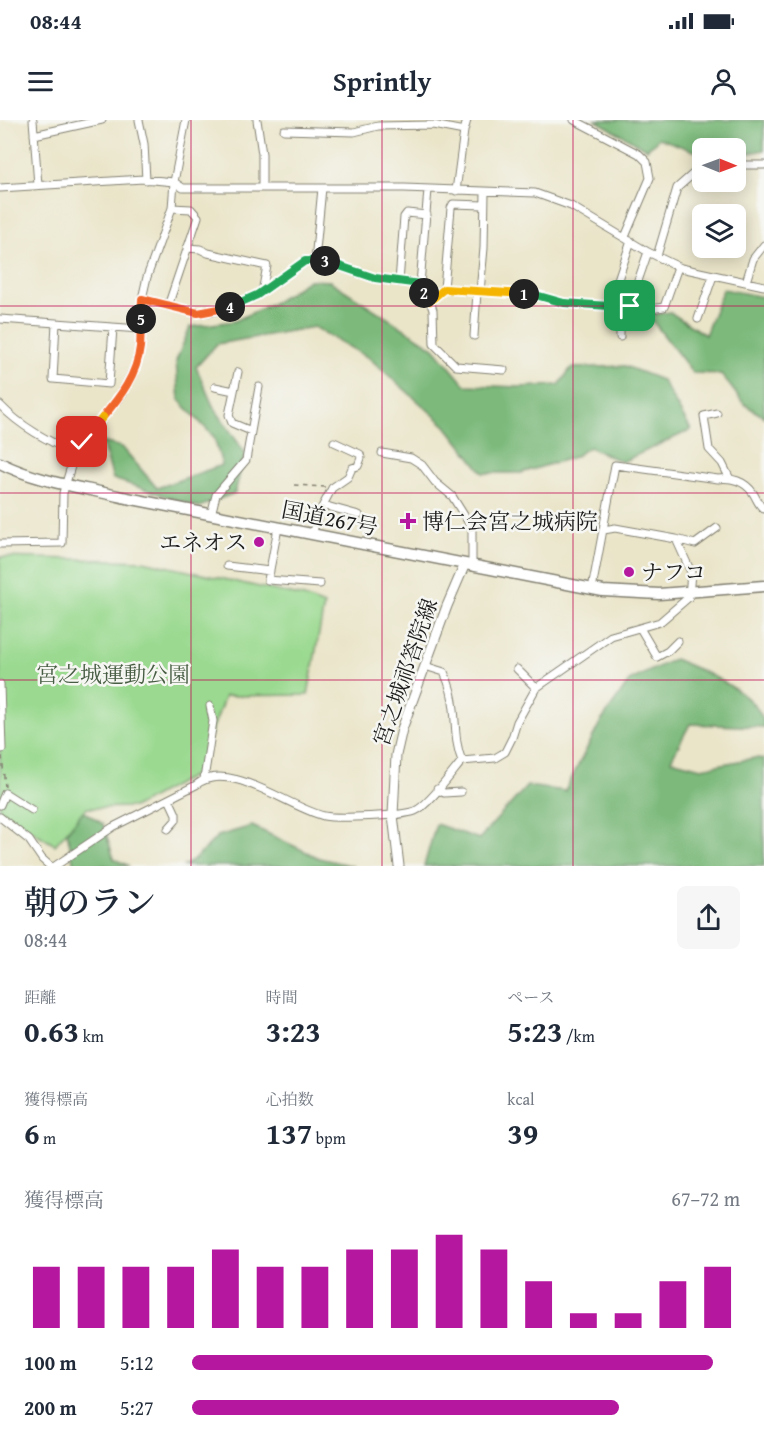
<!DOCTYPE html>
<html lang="ja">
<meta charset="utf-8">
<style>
body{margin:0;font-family:"Gentium Book Plus","Noto Serif JP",serif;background:#f6f6f7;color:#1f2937;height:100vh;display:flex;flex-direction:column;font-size:22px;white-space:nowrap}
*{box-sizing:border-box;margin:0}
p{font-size:20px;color:#747a83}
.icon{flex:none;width:33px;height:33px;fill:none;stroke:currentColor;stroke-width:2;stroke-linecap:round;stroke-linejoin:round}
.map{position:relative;height:746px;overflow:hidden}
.details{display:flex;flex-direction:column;background:#fff;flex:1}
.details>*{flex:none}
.needle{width:39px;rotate:91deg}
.buttons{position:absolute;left:692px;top:18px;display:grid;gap:12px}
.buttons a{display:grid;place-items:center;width:54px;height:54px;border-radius:9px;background:#fff;box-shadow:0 3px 15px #0003;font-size:30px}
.pin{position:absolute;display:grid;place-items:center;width:51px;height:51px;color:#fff;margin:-26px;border-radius:12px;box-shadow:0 3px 9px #0006}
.km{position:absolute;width:30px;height:30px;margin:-15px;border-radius:50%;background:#222;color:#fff;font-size:16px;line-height:30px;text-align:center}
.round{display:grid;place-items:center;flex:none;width:63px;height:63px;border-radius:9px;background:#f6f6f7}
.summary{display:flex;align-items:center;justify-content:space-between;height:102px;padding:0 24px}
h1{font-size:33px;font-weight:600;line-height:45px}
.figures{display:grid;grid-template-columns:repeat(3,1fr);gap:9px;height:102px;padding:6px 24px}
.figures div{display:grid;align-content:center}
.figures b{font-size:30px;font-weight:600}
.figures small{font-size:16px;font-weight:400}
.figures p{font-size:16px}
.chart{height:168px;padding:12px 24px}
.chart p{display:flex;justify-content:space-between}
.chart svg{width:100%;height:108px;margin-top:6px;stroke:#b5179e;stroke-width:6}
ul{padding:0 24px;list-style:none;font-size:20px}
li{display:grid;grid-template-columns:96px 72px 1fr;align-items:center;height:45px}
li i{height:15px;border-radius:8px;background:#b5179e}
.status{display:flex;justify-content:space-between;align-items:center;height:42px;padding:0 30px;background:#fff;direction:ltr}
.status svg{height:16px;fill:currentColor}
header{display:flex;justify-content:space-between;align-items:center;height:78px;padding:0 24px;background:#fff;font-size:27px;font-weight:600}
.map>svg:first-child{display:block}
.green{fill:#9ad98f;stroke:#5b7a56;stroke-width:1.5}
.forest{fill:#7bb97a;stroke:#4c6a4b;stroke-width:1.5}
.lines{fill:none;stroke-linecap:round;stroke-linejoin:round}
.minor-casing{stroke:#838072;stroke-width:9}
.major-casing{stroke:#838072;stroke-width:11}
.highway-casing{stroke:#838072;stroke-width:13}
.path{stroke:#838072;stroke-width:1.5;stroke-dasharray:4.5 4.5;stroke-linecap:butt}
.minor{stroke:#fff;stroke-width:7}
.major{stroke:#fff;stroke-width:9}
.highway{stroke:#fff;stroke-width:10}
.split-1-casing{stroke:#fff;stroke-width:12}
.split-2-casing{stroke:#fff;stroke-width:12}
.split-3-casing{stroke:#fff;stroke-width:12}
.split-4-casing{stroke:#fff;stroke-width:12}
.split-5-casing{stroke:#fff;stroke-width:12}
.split-6-casing{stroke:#fff;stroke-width:12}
.split-7-casing{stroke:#fff;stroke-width:12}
.split-1{stroke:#22a559;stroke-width:8}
.split-2{stroke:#f5b400;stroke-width:8}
.split-3{stroke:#22a559;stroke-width:8}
.split-4{stroke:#22a559;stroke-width:8}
.split-5{stroke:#f0652b;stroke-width:8}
.split-6{stroke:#f0652b;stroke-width:8}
.split-7{stroke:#f5b400;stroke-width:8}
.grid{fill:none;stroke:#c2185b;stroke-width:1.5;stroke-opacity:0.55}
.poi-dot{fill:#b5179e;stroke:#f6f6f2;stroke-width:2}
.labels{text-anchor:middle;stroke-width:5;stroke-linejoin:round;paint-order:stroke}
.street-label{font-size:22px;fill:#1c1c1c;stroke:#f6f6f2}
.poi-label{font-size:22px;fill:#1c1c1c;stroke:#f6f6f2;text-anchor:start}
.park-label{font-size:22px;fill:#485e44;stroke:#f6f6f2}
</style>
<div class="status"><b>08:44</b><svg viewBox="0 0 49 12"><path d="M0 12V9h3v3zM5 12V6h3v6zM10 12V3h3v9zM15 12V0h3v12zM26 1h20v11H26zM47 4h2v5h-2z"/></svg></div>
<header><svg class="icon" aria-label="menu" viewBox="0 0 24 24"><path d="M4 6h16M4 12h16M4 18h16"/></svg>Sprintly<svg class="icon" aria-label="person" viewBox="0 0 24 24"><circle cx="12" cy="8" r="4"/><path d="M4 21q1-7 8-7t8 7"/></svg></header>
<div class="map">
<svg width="764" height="746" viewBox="0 0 764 746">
<rect width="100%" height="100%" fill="#f6f6f2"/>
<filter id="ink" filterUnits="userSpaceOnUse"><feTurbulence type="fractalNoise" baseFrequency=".0167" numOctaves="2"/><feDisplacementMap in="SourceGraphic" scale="12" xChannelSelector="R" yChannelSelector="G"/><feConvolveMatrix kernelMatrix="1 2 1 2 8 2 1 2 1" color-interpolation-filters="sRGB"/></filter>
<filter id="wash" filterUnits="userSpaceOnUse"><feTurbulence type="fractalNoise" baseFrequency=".008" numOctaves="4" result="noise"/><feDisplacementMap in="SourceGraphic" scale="24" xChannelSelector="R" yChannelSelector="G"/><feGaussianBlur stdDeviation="1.35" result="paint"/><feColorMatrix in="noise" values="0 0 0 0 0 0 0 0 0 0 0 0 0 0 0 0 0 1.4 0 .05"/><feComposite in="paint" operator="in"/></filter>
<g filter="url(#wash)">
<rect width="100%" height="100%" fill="#eae5c9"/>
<path class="green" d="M0,437L143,441L304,477L324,485L308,575L225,576L196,654L135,687L87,688L55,725L0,691Z"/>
<path class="forest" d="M595,0H764V30L735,36V28H702V34L659,18L647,29Z
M309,160L330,161L434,228L465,265L520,267L559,265L571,248L625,246L662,260L691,310L622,342L589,327L574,337L521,353H483L446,306L369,238L314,207L217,224L196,247L213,286L245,333L235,373L199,387L113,359L102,322L122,327L157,368L222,345L214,317L179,280L176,241L190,207L235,201L277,181Z
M723,169L764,177V297L744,284L721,254L693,253L648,195L670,192L705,215Z
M674,539C699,549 764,575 764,607L690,604L671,640L701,648L755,638L764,639V746H424L436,704L479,719L527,666L565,671L600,603L629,561Z
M83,691L103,704L114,739L129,746H74L67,712Z
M252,706L319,738L353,746H184L195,739L218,716Z"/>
</g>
<g filter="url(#ink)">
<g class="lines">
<g class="minor-casing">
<path id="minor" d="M33,0L38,65
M139,0L144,24L146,60
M257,0L262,34V67
M574,0L639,34L647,42L650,58L625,117
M284,10L354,12L378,6L433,5L464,11
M34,15L102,0
M735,45H764
M0,68L143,59L174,62L183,68H404L535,73L571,86L648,132L681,148L764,166
M428,70L420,164L422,172L430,181L444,169L532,174L564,183L609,186L620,189L629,187L648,132
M456,71L464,11L467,0
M187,128L200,129L208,133L267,146L262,172
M657,136L677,68L702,46
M315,141L322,68
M399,162L404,97L407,93L427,95
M746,162L753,139L764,125
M444,169L451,88L453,84L484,85
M480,172L484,128L485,72
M142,179L198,193L212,192L233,186L257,175L305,141H323L374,158L420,164
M430,181L433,190L434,224L456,246L504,250
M168,186L198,97L191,89L172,88
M609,186L631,121
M630,186L643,190L664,187L678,147
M0,199L140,209
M698,199L713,156
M56,203L53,259L109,264L113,208
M474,216L477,172
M620,217V189
M238,252L229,295L232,303L251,311
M215,267L234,271
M0,285C21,307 48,321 75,333
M717,293L704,296L709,329L722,343L729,357
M382,333L411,338L422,345L435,362L452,376L472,408V446
M323,385L359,395
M211,395L216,375L246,340L259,267
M278,408L268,460L320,464
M312,414L319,393L332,368L348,357L352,348L358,346L361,338L360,334L334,322
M676,419L695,424L717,408
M0,424L62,423L63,373L75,333L120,277L136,245L140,227L142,179L147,157L172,88L174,62L186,0
M227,446L270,451
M592,469L615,345L718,359C731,357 745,361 753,373C757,379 758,385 764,389
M640,508L657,537L668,531L678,521
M425,546L444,552C449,563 453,577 454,589C456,608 455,624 462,641
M517,549L536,568
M0,564L2,629
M204,659L213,601L210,586
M437,669L444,673L461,672
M0,685L5,673L32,690
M0,697L29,720L42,739L50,746
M168,709L176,700V694L169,679
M55,746L113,707L196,665C228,638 289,688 324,696C337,699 402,696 415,691C428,686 452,653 462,641L495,638L505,632L512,618L517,602L536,568L611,516L660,502L689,477L691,452L676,419L615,408L604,410"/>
</g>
<g class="major-casing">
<path id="major" d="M399,746L393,695L396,635L402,609L447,486L465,444"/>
</g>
<g class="highway-casing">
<path id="highway" d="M0,343C38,362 81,367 122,377L603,471L659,474L764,466"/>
</g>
<path class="path" d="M294,365L325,367
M2,636L5,667"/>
<use href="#minor" class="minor"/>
<use href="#major" class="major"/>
<use href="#highway" class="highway"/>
</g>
</g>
<g class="lines" filter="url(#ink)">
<g class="split-1-casing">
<path id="split-1" d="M524,174H532L564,183L609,186L620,189L630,186"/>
</g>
<g class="split-2-casing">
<path id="split-2" d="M424,173L430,181L444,169L524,174"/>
</g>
<g class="split-3-casing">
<path id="split-3" d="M325,141L375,158L420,164L424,173"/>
</g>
<g class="split-4-casing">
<path id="split-4" d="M230,187L257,175L305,141H325"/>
</g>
<g class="split-5-casing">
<path id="split-5" d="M141,199L142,179L198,193L230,187"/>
</g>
<g class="split-6-casing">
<path id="split-6" d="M103,297C120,277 137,255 140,227C141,218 140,208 141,199"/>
</g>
<g class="split-7-casing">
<path id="split-7" d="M82,322L103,297"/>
</g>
<use href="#split-1" class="split-1"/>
<use href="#split-2" class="split-2"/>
<use href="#split-3" class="split-3"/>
<use href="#split-4" class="split-4"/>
<use href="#split-5" class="split-5"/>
<use href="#split-6" class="split-6"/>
<use href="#split-7" class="split-7"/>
</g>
<path class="grid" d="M191,0V746M382,0V746M573,0V746M0,186H764M0,373H764M0,560H764"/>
<g class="poi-dot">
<path d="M405 392h6v6h6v6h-6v6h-6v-6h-6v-6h6z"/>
<circle cx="259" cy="422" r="6"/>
<circle cx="629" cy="452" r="6"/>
</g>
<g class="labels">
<g class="street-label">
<text transform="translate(330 398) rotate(11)" y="8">国道267号</text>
<text transform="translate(405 552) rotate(-71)" y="8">宮之城祁答院線</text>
</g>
<g class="poi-label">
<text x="422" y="409">博仁会宮之城病院</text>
<text x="247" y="430" text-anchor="end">エネオス</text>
<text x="641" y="460">ナフコ</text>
</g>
<g class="park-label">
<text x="113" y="562">宮之城運動公園</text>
</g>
</g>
</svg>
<div class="buttons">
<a><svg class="needle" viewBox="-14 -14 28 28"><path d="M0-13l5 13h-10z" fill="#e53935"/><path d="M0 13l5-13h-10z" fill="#747a83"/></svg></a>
<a><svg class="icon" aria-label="layers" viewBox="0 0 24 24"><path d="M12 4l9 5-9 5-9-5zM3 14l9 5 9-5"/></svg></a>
</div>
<div class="pin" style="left:630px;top:186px;background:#1e9e55"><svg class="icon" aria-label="arrive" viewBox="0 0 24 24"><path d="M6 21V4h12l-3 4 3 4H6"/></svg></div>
<div class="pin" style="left:82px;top:322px;background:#d93025"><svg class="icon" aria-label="check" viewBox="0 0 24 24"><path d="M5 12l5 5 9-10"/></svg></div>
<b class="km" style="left:524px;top:174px">1</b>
<b class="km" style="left:424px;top:173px">2</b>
<b class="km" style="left:325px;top:141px">3</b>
<b class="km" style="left:230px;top:187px">4</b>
<b class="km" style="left:141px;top:199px">5</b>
</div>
<section class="details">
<div class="summary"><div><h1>朝のラン</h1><p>08:44</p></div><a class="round"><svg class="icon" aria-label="share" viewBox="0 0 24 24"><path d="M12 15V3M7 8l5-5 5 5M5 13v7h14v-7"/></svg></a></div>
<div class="figures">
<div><p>距離</p><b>0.63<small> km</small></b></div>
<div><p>時間</p><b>3:23</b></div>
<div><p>ペース</p><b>5:23<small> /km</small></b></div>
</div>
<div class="figures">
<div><p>獲得標高</p><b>6<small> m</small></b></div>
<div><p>心拍数</p><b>137<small> bpm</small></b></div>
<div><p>kcal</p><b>39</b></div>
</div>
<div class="chart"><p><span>獲得標高</span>67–72 m</p>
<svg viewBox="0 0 160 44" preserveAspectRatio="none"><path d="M5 44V19M15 44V19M25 44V19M35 44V19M45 44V12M55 44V19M65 44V19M75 44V12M85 44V12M95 44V6M105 44V12M115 44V25M125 44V38M135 44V38M145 44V25M155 44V19"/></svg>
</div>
<ul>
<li><b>100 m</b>5:12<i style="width:95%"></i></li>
<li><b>200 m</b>5:27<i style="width:78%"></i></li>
</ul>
</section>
